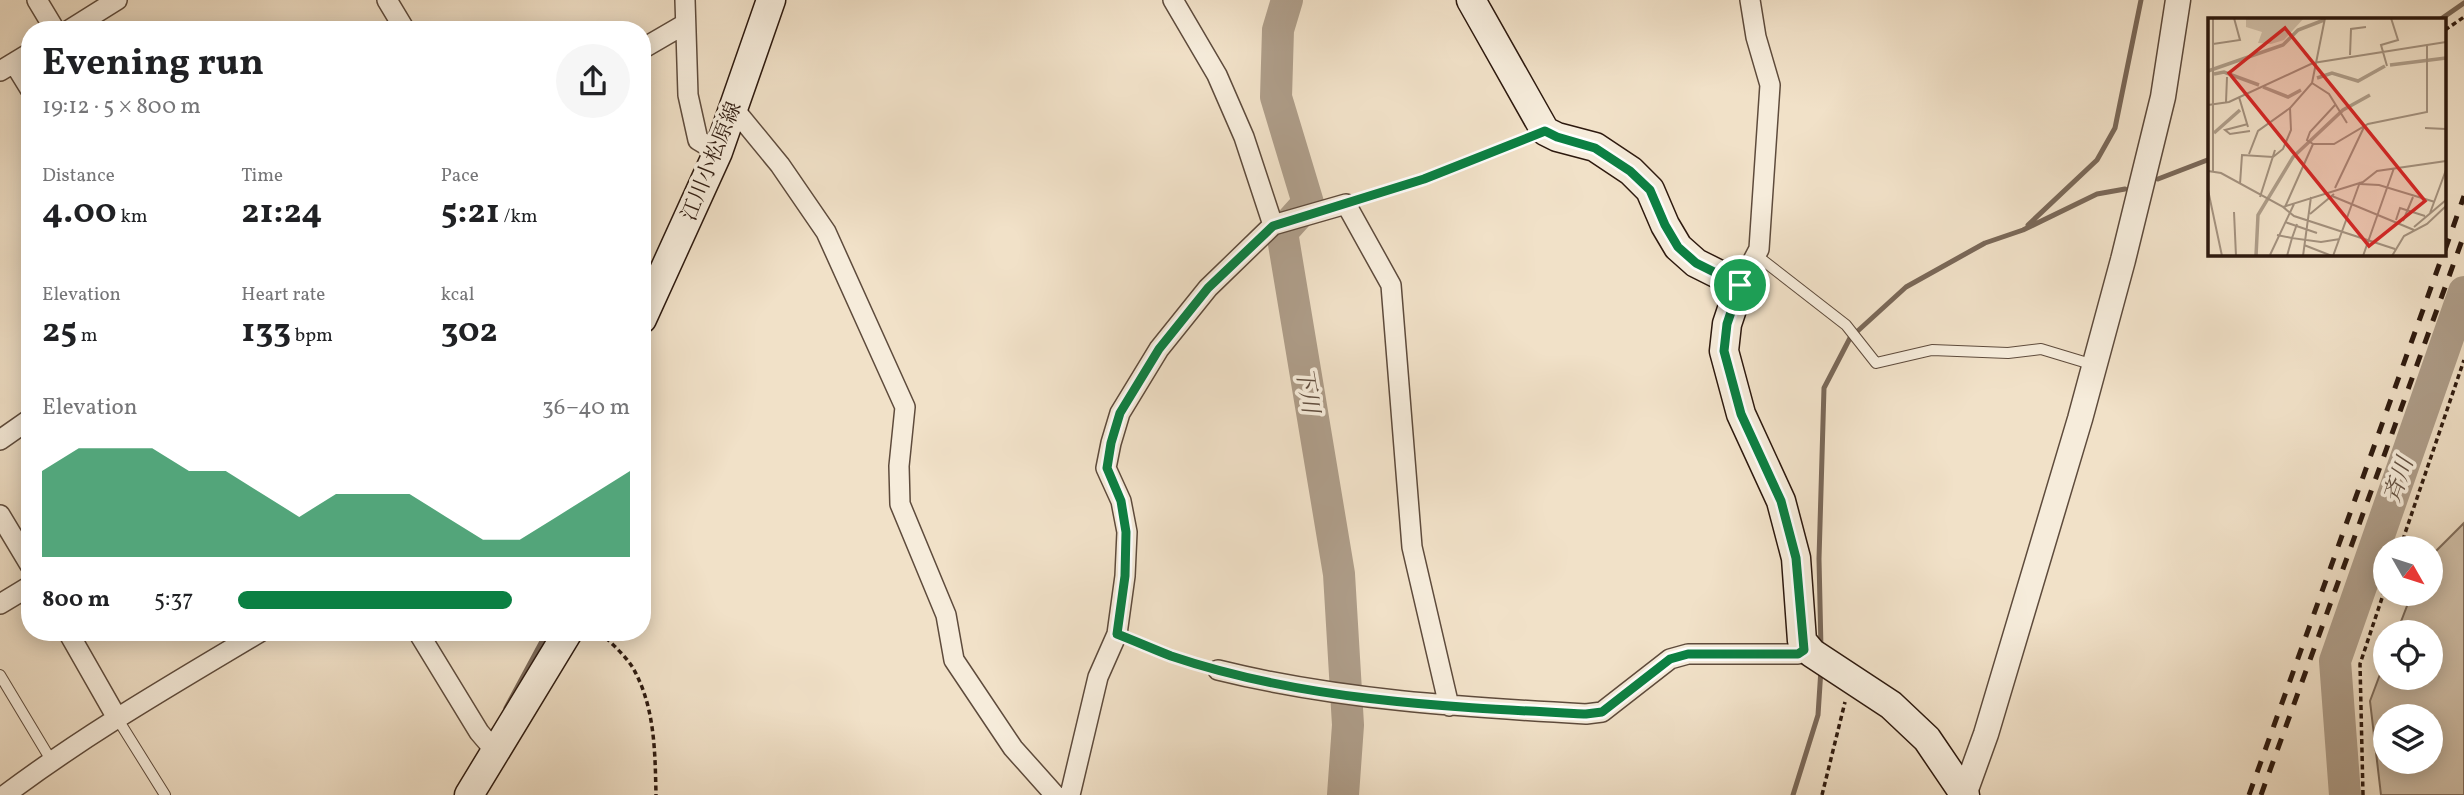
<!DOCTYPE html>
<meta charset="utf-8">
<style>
body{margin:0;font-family:Vollkorn,"Noto Serif JP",serif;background:#f6f6f6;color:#202124;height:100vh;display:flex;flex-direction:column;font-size:26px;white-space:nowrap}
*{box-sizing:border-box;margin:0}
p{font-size:23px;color:#757577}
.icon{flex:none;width:38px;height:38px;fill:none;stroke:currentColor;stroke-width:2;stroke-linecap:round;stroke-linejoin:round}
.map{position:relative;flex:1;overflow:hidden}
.sheet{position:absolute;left:21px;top:21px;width:630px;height:620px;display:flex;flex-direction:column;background:#fff;border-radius:28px;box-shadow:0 4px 18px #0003}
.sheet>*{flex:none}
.needle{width:46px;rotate:129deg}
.fabs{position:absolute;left:2373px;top:536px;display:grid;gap:14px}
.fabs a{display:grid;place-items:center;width:70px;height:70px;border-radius:50%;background:#fff;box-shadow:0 4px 18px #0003;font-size:35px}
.pin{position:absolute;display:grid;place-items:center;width:60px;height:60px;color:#fff;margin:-30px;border:4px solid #fff;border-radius:50%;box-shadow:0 2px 7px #0007}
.round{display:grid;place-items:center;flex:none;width:74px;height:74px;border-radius:37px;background:#f6f6f6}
.headline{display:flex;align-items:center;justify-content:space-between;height:119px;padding:0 21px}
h1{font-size:38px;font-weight:700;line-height:52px}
.stats{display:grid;grid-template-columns:repeat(3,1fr);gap:10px;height:119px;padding:7px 21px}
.stats div{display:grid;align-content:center}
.stats b{font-size:35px;font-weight:700}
.stats small{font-size:19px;font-weight:400}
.stats p{font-size:19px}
.chart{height:196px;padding:14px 21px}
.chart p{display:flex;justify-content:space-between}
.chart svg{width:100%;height:126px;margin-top:7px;fill:#0b8043;opacity:.7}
ul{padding:0 21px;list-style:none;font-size:23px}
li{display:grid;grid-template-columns:112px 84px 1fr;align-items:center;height:52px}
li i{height:18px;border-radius:9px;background:#0b8043}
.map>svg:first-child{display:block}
.green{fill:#d0bfa8;stroke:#7e6c5b;stroke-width:2;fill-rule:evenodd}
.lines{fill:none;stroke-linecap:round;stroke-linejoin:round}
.stream{stroke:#7a6858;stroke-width:5}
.river{stroke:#ae9d89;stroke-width:32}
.service-casing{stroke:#5e4b3c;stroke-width:12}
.minor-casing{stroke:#5e4b3c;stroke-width:22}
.tertiary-casing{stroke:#5e4b3c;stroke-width:27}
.secondary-casing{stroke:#2d190e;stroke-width:31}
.path{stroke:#2d190e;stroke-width:3.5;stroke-dasharray:5 3.5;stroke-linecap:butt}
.service{stroke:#f6ecdb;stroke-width:10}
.minor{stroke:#f6ecdb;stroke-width:19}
.tertiary{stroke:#f6ecdb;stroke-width:24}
.secondary{stroke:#f6ecdb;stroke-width:28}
.rail{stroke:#2d190e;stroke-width:5;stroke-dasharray:12 12;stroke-linecap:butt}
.route-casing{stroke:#fff;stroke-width:14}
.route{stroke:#0b8043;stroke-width:9}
.labels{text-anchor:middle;stroke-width:7;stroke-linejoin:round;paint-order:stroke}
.street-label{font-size:21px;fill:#2d190e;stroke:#f6ecdb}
.water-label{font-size:23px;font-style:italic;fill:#614e3f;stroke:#f6ecdb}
.inset-river{fill:none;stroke:#ae9d89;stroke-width:3.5}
.inset-road{fill:none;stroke:#a3917e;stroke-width:2}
.view{fill:#d62828;fill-opacity:0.15;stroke:#d62828;stroke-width:3.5}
.inset-edge{fill:none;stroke:#2d190e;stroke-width:3.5}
</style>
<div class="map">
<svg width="2464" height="795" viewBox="0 0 2464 795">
<rect width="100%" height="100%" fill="#f1e1c8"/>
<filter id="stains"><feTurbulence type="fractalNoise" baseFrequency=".00286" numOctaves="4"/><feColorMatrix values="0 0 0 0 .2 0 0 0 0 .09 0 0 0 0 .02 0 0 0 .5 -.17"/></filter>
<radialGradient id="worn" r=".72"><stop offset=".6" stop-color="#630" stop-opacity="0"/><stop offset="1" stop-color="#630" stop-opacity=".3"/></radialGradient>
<path class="green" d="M2464,523V795H2381L2370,701L2385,661V677H2431V632H2397L2412,593H2431V556ZM2385,716H2431V761H2385Z"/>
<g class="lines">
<path class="stream" d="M2441,19L2464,3
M2158,179L2210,159
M2028,225L2097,160L2115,128L2141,0
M1821,649L1819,559L1824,388L1850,338L1906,287L1958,258L1985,243L2023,230L2097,194L2125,189
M506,708L547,632
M1793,795L1818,715L1821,669"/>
<path class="river" d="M1287,0L1278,30L1276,97L1308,203L1282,232L1339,574L1348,725L1343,795
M2345,795L2335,661L2464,292"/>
<g class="service-casing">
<path id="service" d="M1756,255L1846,325L1876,363L1932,350L2008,353L2041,349L2094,365
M0,675L51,760
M117,718L165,795"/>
</g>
<g class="minor-casing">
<path id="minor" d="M37,0L55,30
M387,0L405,30
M685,0L688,95L698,140L718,152
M1173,0L1217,75L1244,137L1273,225
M69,30L117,0
M642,49L685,24
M14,63L30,89
M0,71L30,53
M734,109L780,165L826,232L905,407L899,466L900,504L946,615L954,660L1013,748L1055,795
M1740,285L1759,249L1770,85L1756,37L1750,0
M0,440L30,419
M0,515L30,565
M0,604L30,586
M68,632L117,718
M418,632L479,732L496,752
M1218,670C1339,700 1462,707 1586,714L1602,712L1670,659L1688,654H1798L1806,648
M5,795C86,734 173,684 260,632
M1070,795L1098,677L1117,634L1125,576L1127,532L1121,501L1106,468L1111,443L1120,413L1159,349L1208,288L1273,225L1346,204L1391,285L1412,547L1449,706"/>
</g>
<g class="tertiary-casing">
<path id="tertiary" d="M1964,795L1986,734L2080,419L2123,260L2163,97L2178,0"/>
</g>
<g class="secondary-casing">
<path id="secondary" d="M1471,0L1545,131L1557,137L1595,147L1631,171L1650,190L1665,225L1678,247L1696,263L1740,285L1727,324L1724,351L1741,414L1781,501L1796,558L1802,641L1812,653L1891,705L1927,739L1965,795
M642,319L718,152L771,0
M469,795L568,632"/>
</g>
<path class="path" d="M2445,30L2464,17
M1361,199L1424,179L1525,139
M2400,548L2464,360
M600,632C611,643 625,655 633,668C655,707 655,751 656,795
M1132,640L1170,656L1203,665
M1822,795L1845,702
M2363,795L2360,664L2385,589"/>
<use href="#service" class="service"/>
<use href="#minor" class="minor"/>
<use href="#tertiary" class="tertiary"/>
<use href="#secondary" class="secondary"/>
<path class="rail" d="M2445,250L2464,196
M2249,795L2443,254
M2261,795L2464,235"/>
</g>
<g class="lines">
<g class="route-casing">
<path id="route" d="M1545,131L1557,137L1595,148L1630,171L1650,190L1665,225L1678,247L1696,263L1740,285L1727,324L1724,351L1741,414L1781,501L1796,558L1804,650L1798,654H1688L1670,659L1602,712L1586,714C1447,707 1304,701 1171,656C1153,649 1135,641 1117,634L1125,576L1126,532L1121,501L1107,468L1111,443L1120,413L1159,349L1208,288L1273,226L1424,179Z"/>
</g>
<use href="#route" class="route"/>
</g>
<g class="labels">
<g class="street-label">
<text transform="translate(711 161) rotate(-68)" y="7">江川小松原線</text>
</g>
<g class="water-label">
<text transform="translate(1308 390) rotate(80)" y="8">下川</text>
<text transform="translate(2398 480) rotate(-71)" y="8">斉川</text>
</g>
</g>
<g transform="translate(2208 18)">
<rect width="238" height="238" fill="#f1e1c8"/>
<path d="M38,0H96L76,22L63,26L50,25L54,14L38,9Z" fill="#d0bfa8"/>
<path class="inset-river" d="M182,47L238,40M0,53L75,27L90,12L116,2M6,56L16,54L51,67M109,60L124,55L150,63L177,48M55,69L80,79L93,72M6,115L32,92M48,238L50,197L85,139L135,92L162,77"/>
<path class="inset-road" d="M5,0V153M5,26L32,22L26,0M142,37L143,11L158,9M179,48L173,27L190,22L183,0M104,65L121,76L139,105M31,79L40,109M18,84L19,59M0,87L21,84L105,45L238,24M40,106L17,112L22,116L42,113M217,110L238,111M105,126H126L160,106L219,94V28M105,126L99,122L102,114L128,86M41,136L50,113L82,90M0,153L13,155L75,189L155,164L169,153L238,143M32,166L34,137L65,139L75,131L83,112L82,90L104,65L117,0M152,166L171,167L227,184M127,170L157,107M0,172L14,238M124,178L206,212M52,179L67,132M75,189L86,198L187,231M77,189L105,126M26,194L28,238M222,195L238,152M102,196L126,176M188,202L192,190L217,198M195,203L205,179M77,204L109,215M206,209L238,182M69,217L84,220L89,206M96,227L124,238M62,237L86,186M79,238L84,220L113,224L132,221M95,238L103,179M125,238L152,164M155,238L186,150M184,238L196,218L219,206L238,188"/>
<path class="view" d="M77,10L217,183L161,228L21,55Z"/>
<rect width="238" height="238" class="inset-edge"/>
</g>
<rect width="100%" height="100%" filter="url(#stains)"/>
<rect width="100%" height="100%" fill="url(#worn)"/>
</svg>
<div class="fabs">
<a><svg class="needle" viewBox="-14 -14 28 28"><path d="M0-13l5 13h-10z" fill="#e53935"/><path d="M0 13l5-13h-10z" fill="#757577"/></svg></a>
<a><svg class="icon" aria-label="locate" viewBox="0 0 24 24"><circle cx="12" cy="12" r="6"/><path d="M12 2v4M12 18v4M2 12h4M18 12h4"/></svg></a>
<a><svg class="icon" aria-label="layers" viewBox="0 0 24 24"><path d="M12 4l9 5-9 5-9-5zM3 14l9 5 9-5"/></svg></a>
</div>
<div class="pin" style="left:1740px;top:285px;background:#1e9e55"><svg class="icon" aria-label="arrive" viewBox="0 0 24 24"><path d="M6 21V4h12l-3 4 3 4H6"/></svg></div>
<section class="sheet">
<div class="headline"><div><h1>Evening run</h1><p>19:12 · 5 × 800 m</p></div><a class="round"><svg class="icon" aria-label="share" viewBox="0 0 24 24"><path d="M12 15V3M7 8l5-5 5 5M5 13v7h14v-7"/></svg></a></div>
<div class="stats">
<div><p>Distance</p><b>4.00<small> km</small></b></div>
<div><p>Time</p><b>21:24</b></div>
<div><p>Pace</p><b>5:21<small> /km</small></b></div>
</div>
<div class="stats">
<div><p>Elevation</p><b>25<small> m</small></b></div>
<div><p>Heart rate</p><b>133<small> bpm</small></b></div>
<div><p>kcal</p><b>302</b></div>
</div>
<div class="chart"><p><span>Elevation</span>36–40 m</p>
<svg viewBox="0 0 160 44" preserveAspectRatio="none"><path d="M0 44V14L10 6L20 6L30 6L40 14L50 14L60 22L70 30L80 22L90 22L100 22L110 30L120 38L130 38L140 30L150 22L160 14V44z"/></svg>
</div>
<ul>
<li><b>800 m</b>5:37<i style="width:70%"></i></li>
</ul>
</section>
</div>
